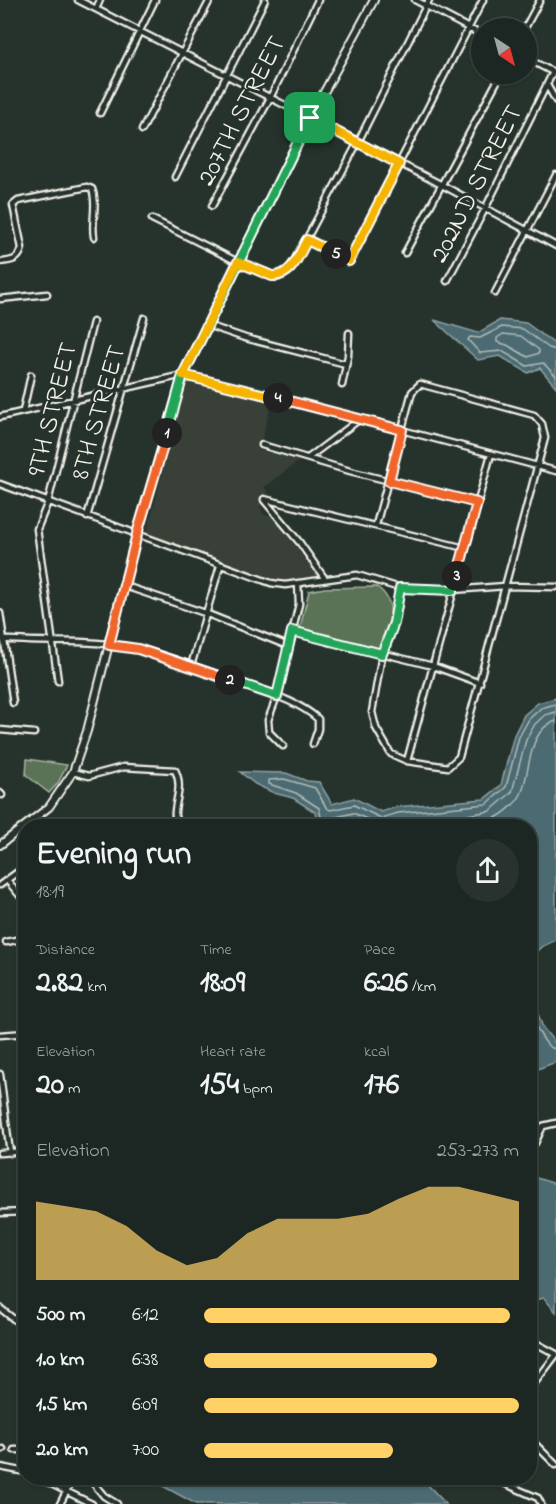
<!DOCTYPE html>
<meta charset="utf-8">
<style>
body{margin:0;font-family:"Indie Flower",sans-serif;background:#29322f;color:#f1f3f6;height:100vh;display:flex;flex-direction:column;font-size:22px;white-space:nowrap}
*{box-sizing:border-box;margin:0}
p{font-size:20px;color:#a0a5a5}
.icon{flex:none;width:33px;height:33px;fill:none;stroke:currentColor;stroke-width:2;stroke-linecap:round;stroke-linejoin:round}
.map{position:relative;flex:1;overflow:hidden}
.drawer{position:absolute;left:18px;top:819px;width:519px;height:666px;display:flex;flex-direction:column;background:#1c2622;border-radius:24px;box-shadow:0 2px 4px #0004,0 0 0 2px #3a4340}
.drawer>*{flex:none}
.needle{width:39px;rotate:144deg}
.buttons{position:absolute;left:471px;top:18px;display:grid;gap:12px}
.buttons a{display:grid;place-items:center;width:66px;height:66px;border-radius:50%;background:#1c2622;box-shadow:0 2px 4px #0004,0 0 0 2px #3a4340;font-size:30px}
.pin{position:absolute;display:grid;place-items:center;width:51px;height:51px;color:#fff;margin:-26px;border-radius:12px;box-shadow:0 3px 9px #0006}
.km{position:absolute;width:30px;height:30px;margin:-15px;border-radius:50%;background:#222;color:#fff;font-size:16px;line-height:30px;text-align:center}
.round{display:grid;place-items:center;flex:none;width:63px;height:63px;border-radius:32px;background:#29322f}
.headline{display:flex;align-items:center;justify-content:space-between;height:102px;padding:0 18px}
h1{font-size:33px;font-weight:800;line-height:45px}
.figures{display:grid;grid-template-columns:repeat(3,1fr);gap:9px;height:102px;padding:6px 18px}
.figures div{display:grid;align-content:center}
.figures b{font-size:30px;font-weight:800}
.figures small{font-size:16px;font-weight:400}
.figures p{font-size:16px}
.chart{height:168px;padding:12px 18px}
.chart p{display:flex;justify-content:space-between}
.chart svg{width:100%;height:108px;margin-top:6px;fill:#ffd166;opacity:.7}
ul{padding:0 18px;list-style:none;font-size:20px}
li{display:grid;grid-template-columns:96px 72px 1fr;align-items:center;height:45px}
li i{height:15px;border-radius:8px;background:#ffd166}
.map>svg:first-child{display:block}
.built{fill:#384037}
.green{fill:#5a7256;stroke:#a7b29f;stroke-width:1.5}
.water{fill:#4b6a71;stroke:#8fa0a1;stroke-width:1.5}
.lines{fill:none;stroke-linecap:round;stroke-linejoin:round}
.shore{stroke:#b0bbb8;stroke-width:1.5}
.street-casing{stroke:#f4f1e8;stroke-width:9}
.secondary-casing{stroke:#f4f1e8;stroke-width:10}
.street{stroke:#26332d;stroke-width:4.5}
.secondary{stroke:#26332d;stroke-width:6}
.split-1-casing{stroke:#fff;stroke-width:12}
.split-2-casing{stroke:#fff;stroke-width:12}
.split-3-casing{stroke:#fff;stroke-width:12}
.split-4-casing{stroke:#fff;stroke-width:12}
.split-5-casing{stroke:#fff;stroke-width:12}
.split-6-casing{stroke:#fff;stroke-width:12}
.split-1{stroke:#22a559;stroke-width:8}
.split-2{stroke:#f0652b;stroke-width:8}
.split-3{stroke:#22a559;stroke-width:8}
.split-4{stroke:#f0652b;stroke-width:8}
.split-5{stroke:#f5b400;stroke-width:8}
.split-6{stroke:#f5b400;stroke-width:8}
.labels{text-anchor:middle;stroke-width:6;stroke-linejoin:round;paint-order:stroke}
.street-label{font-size:26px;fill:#f4f1e8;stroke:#26332d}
</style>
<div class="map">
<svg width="556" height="1504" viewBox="0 0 556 1504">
<rect width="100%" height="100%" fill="#26332d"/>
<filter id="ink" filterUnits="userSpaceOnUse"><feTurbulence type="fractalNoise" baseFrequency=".0167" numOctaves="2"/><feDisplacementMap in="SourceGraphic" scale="12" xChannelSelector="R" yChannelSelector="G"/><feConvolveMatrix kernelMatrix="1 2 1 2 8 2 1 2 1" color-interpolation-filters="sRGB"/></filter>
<g filter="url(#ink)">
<path class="built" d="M190,381L272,401L259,450L299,461L264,487L271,497L264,499L260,507L264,515L273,517L315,572L316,575L312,578L290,581L262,577L148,534L147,532L187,382Z"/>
<path class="green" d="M377,587C401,604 387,629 380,653L299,632L309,591L325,588Z
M27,759L67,765L58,783L49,793L26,775Z"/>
<path class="water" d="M434,320L478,333L500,320L526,323L556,345V387L540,368L528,373L500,356L478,360Z
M556,698V940L541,947L532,956L536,971V1008L543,1028L556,1044V1062L530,1072V826H318L315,812L293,798L274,793L255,784L240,772L286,773L307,781L319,782L332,804L354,798L381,812L396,807L484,799L501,785L514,735L524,715L538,703Z
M530,1176L556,1184V1312L544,1298L530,1301Z
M148,1478H425L427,1484L446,1504H196Z"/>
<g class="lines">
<path class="shore" d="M503,334L521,336L539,350V353L528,357L507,345L497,342V338Z
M556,350L549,348L523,329L502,327L480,338L470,337L468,340L480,353L502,351L527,366L543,363L556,376
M323,826L319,808L296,793L269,784V780L284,779L315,788L326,807L330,810L354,805L381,818L398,813L487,804L506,787L519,737L529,719L541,708L556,704
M331,826L332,818L353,813L381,825L399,821L462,816L490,811L512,792L526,740L535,724L545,715L556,712
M442,826C458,825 479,826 493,819C503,815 517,803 521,794C531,772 527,729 556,721
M530,971C531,995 527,1016 542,1037C546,1043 548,1048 556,1049"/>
<g class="street-casing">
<path id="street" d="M78,0L442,185L556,246
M415,0L482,35
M96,9L100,0
M525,28L540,0
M526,58L553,72
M547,85L556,101
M100,113L155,0
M142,130L210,0
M175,177L265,0
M212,206L270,98L318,0
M152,219L238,262L272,276L277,277L290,270L358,142L429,0
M307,240L349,261L483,0
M405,253L501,74
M0,262C12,261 19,260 22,248L13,205L18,201L87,187L92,189C98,204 91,221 94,237
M447,281L485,209L553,72L556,71
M495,293L556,175
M0,299L47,294
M207,325L245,338L346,364
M342,385L348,356L349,333
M23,411L31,375
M0,417L183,375L360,419L556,471
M262,445L350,471L477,503
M308,458L360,419
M0,484L271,583L285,585L357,575L400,588L453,590L505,586L556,587
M264,499L465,548
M264,500L300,543L325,579
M87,517L144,318
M376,525L412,392L420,384L534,415L542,424L545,438L459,757L448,767L407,761L391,754L376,728L372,712L382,654L394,623L400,588
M125,586L205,613L288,646
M0,613L13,703
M292,631L433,666L480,683
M0,639C46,644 93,638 138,649C173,657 209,672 243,684C268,693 298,701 318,719V729L313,744
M191,666L220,566
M58,681L37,529L48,502L93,322
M0,730L34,733
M283,746L269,732L268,720L277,696L299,604L298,583
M407,761L491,454
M73,772L89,776L123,767L175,770C186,792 168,809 178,826
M0,793L2,795
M7,880L26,903
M0,885L26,866
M6,942L26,938
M0,1035L26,1033
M0,1074L10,1153
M530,1148L535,1143L543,1126L556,1123
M0,1153L26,1151
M0,1213L25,1212L26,1217
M0,1308L26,1329
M530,1340L556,1354
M530,1389L556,1355
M530,1439L556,1465
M0,1450L3,1449
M14,1450H26
M0,1467L26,1472
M39,1478L92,1504
M89,1478L104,1496L117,1504
M492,1478L538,1498L541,1504
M60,1504L73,1478"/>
</g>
<g class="secondary-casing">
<path id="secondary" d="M0,845L49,807L73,772L87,731L137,534L183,375L310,118L374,0"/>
</g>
<use href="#street" class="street"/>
<use href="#secondary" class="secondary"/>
</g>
</g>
<g class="lines" filter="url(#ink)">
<g class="split-1-casing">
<path id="split-1" d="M167,433L183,375L310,118"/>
</g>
<g class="split-2-casing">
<path id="split-2" d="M167,433L137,534L109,645L138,649L230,680"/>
</g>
<g class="split-3-casing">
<path id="split-3" d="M230,680L277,696L292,631L382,654L394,623L400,588L453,590L457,576"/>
</g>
<g class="split-4-casing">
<path id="split-4" d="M278,398L402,430L389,481L477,503L457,576"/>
</g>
<g class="split-5-casing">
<path id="split-5" d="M278,398L183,375L238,262L272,276C292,277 299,254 307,240L336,254"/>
</g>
<g class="split-6-casing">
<path id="split-6" d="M310,118L399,164L349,261L336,254"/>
</g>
<use href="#split-1" class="split-1"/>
<use href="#split-2" class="split-2"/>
<use href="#split-3" class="split-3"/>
<use href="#split-4" class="split-4"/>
<use href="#split-5" class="split-5"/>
<use href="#split-6" class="split-6"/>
</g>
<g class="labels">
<g class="street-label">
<text transform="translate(240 110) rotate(-63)" y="9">207TH STREET</text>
<text transform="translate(475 183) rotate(-63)" y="9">202ND STREET</text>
<text transform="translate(51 409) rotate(-76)" y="9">9TH STREET</text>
<text transform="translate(97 412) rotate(-74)" y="9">8TH STREET</text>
</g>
</g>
</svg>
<div class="buttons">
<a><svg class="needle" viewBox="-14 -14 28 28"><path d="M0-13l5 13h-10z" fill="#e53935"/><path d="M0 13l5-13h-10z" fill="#a0a5a5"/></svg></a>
</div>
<div class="pin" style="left:310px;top:118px;background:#1e9e55"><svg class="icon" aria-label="arrive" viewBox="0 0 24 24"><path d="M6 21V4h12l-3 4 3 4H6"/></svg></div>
<b class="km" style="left:167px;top:433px">1</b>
<b class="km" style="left:230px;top:680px">2</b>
<b class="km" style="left:457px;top:576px">3</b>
<b class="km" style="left:278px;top:398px">4</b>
<b class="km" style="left:336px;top:254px">5</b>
<section class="drawer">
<div class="headline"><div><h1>Evening run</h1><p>18:19</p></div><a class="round"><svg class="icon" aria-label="share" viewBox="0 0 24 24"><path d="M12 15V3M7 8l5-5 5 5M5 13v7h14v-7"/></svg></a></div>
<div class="figures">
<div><p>Distance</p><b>2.82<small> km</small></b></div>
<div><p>Time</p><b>18:09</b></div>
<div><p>Pace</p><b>6:26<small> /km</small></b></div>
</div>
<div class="figures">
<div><p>Elevation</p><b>20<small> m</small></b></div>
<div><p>Heart rate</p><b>154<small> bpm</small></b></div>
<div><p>kcal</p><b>176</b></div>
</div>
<div class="chart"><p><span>Elevation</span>253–273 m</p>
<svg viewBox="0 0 160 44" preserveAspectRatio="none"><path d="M0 44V12L10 14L20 16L30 22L40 32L50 38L60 35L70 25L80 19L90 19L100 19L110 17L120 11L130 6L140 6L150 9L160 12V44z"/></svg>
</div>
<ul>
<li><b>500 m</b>6:12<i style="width:97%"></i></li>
<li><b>1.0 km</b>6:38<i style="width:74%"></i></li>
<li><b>1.5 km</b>6:09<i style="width:100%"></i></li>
<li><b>2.0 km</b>7:00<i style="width:60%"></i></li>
</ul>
</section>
</div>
